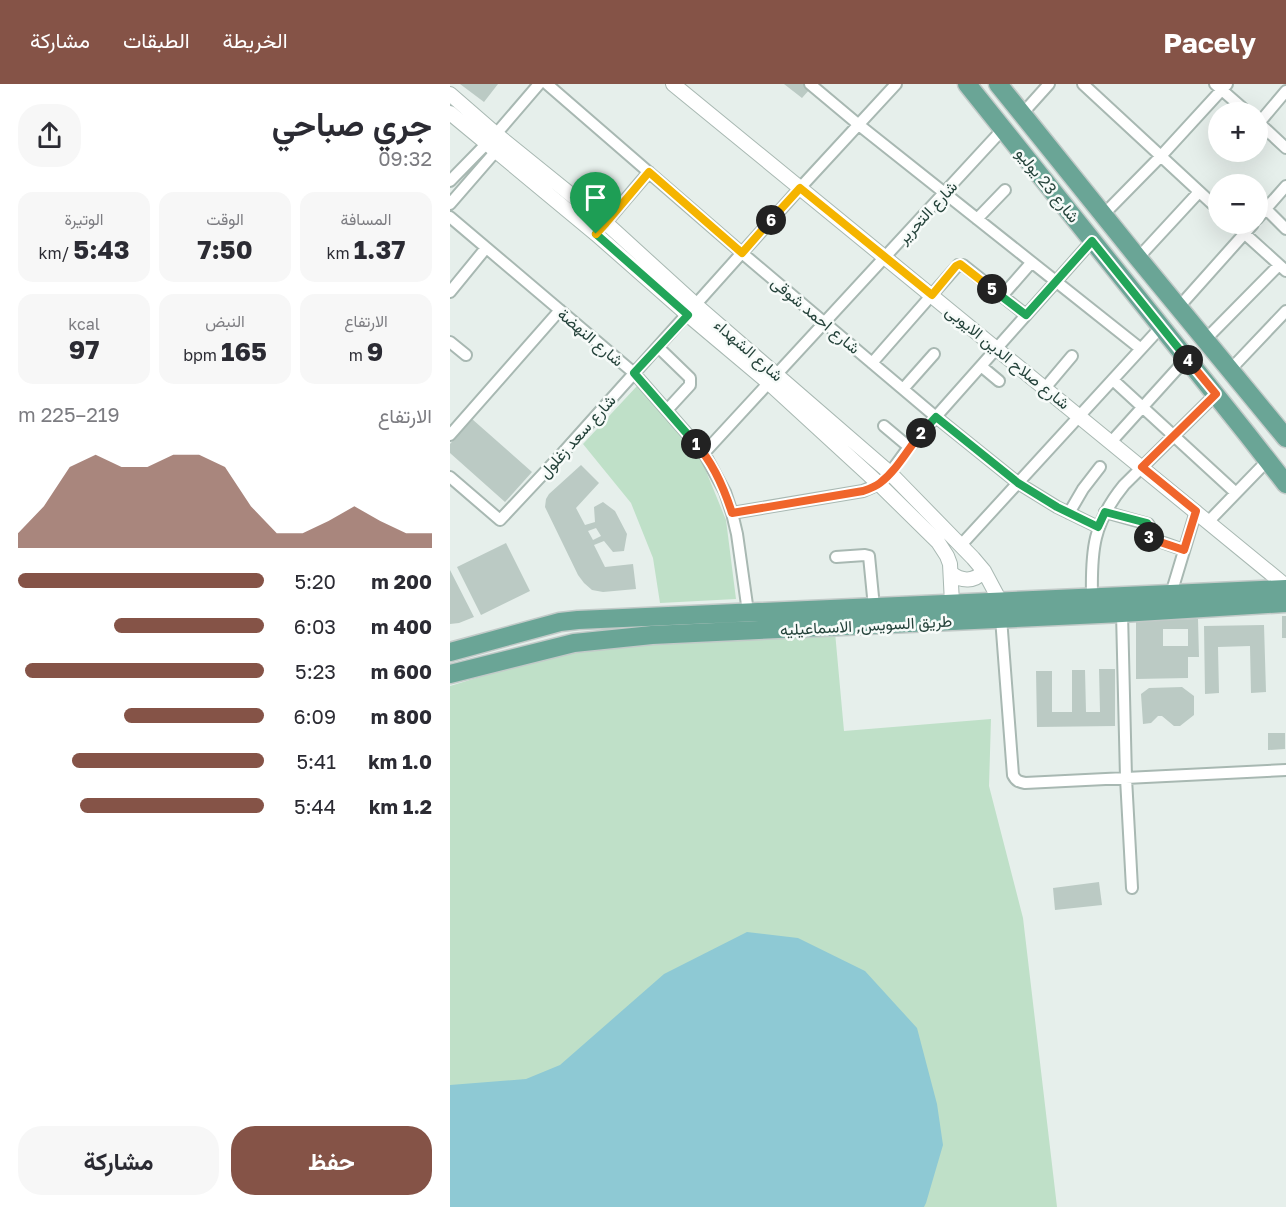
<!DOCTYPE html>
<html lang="ar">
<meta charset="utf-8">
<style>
body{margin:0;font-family:"Golos Text",Vazirmatn,sans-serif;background:#f7f7f7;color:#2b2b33;direction:rtl;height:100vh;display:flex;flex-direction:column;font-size:22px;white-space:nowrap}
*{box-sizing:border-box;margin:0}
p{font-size:20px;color:#7c7c81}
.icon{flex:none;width:33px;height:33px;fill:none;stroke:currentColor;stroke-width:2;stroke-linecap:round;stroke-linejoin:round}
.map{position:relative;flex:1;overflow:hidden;direction:ltr}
.panel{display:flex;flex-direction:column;background:#fff;width:450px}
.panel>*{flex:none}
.controls{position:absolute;left:758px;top:18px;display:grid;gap:12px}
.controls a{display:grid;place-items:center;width:60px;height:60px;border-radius:50%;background:#fff;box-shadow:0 6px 24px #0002;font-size:30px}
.pin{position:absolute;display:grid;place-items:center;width:51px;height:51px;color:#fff;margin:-62px -26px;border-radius:50% 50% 50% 0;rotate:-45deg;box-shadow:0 0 6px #0007}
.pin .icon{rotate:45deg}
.km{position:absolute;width:30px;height:30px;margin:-15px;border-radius:50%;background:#222;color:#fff;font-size:16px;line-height:30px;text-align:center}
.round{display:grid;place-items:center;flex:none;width:63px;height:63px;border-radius:24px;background:#f7f7f7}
.head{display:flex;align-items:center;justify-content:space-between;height:102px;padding:0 18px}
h1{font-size:33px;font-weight:700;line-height:45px}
.metrics{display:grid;grid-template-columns:repeat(3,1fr);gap:9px;height:102px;padding:6px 18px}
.metrics div{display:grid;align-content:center;border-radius:15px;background:#f7f7f7;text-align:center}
.metrics b{font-size:26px;font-weight:700}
.metrics small{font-size:16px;font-weight:400}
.metrics p{font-size:16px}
.chart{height:168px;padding:12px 18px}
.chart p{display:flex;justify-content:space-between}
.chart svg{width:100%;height:108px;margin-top:6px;fill:#855347;opacity:.7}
.action{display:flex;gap:12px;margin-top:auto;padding:12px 18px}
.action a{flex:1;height:69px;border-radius:24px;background:#855347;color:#fff;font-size:24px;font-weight:700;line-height:69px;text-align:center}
.action a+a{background:#f7f7f7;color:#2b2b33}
ul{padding:0 18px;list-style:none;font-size:20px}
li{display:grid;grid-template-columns:96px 72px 1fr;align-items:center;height:45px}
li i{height:15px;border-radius:8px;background:#855347}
header{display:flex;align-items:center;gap:36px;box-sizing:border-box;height:84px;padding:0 30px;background:#855347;color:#fff}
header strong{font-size:28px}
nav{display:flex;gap:33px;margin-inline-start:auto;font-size:21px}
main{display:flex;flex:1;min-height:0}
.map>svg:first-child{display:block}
.green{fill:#bfe0c8}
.water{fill:#8ec9d4}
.building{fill:#bbcac4;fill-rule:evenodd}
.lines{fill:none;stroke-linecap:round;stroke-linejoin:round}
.minor-casing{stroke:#a8b8b2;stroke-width:14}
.tertiary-casing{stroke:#a8b8b2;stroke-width:16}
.primary-casing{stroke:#c2cac8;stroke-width:21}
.minor{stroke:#fff;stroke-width:10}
.tertiary{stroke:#fff;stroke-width:14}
.primary{stroke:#6aa596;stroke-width:18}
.split-1-casing{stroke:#fff;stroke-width:12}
.split-2-casing{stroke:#fff;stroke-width:12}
.split-3-casing{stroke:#fff;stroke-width:12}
.split-4-casing{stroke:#fff;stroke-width:12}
.split-5-casing{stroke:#fff;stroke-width:12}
.split-6-casing{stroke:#fff;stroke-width:12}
.split-7-casing{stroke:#fff;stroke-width:12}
.split-1{stroke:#22a559;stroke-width:8}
.split-2{stroke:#f0652b;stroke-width:8}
.split-3{stroke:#22a559;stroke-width:8}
.split-4{stroke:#f0652b;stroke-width:8}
.split-5{stroke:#22a559;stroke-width:8}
.split-6{stroke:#f5b400;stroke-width:8}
.split-7{stroke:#f5b400;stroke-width:8}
.labels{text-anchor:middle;stroke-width:5;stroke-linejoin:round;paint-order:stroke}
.street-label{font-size:16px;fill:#24423a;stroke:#f7fbf9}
</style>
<header>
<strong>Pacely</strong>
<nav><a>الخريطة</a><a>الطبقات</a><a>مشاركة</a></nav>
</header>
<main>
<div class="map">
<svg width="836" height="1123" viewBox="0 0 836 1123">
<rect width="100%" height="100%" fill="#e6efeb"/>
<path class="green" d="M187,302L207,321L249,370L276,436L286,515L210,519L203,474L181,419L133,360Z
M385,548L394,647L541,635L539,702L573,834L607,1123H0V602L138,560Z"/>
<path class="water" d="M297,848L348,854L415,887L467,944L487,1020L493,1061L476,1119L474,1123H0V1001L76,995L110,981L214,890Z"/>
<path class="building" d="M10,0H48L34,18Z
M334,0H354L360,5L352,14Z
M22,335L82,388L55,418L0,369V360Z
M131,381L149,399L126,424L135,441L145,438L144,423L153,418L165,427L177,450L174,467L163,468L154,457L144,461L155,483L183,480L186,505L153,508L142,506L134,499L128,491L95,423L96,415L99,410ZM146,444L151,452L143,456L138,447Z
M56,459L80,507L31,531L7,483Z
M0,486L24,533L9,539L0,540Z
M832,532H836V554H832Z
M748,535L749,573H738V594L686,595V536ZM713,545H738V562H713Z
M814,541L816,608L801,609L800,562L768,563L769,609L755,610L754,542Z
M649,585H665V642L587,643L586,587H602V628H622V586H635L636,628H650Z
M732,603L744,612V631L730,642H724L712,632H708L701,639L693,640L691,610L699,604Z
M818,649H835V665L818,666Z
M649,798L652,821L605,826L603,804Z"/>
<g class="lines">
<g class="minor-casing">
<path id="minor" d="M97,0L292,169L486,333L568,399L607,423L648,443
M360,0L409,41L691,265
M633,0L768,125
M765,0L797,28
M572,30L599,0
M807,37L836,64
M809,39L836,7
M0,97L46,50L89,0
M0,120L46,67
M816,125L836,145
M653,131L711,72L777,0
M0,133L184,289L254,369L275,408L282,429L287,450L298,528
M527,135L555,106
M807,135L836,102
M784,140L836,187
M152,143L199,88
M688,174L749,108
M0,208L36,164
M552,212L581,179
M728,224L803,140
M755,256L829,181
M0,258L16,271
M208,263L240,294V301L217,326
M422,279L508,181H513L576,231
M531,282L549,297
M780,286L836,227
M663,296L786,409
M595,304L622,272
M453,305L484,270
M434,342L459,363
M0,351L110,226
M661,358L737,274
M254,369L553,45
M0,393L50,436L110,372L350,104L446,0
M655,428L698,440L700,443L699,452L700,454L734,466
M282,429L413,407L429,400L440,389L459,363L642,157
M619,429L633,405L650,383
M758,438L818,376
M511,461L711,243
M386,473L415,471L419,472L424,523
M721,510L746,427
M642,513C641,466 643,439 674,401L766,310
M672,529L676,694L682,804
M551,534L563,691C566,697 569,698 575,699L836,686"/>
</g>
<g class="tertiary-casing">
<path id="tertiary" d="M223,0L836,502
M0,10L46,50L156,139L246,221L440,389L523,474L534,487L550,517
M0,29L146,150L238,231L319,299L429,400L488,458L497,472L500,480L502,519
M501,489C512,498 524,498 534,487"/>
</g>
<g class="primary-casing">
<path id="primary" d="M517,0L797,350L836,400
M548,0L688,174L836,354
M0,568L110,538L128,536L836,505
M0,590L124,559L202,551L672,529L836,519"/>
</g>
<use href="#minor" class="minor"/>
<use href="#tertiary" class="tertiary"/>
<use href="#primary" class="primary"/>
</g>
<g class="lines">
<g class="split-1-casing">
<path id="split-1" d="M146,150L238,231L184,289L246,360"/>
</g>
<g class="split-2-casing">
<path id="split-2" d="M246,360C264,380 274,404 282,429L413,407C419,405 425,403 430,399C447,386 458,365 471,349"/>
</g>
<g class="split-3-casing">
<path id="split-3" d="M471,349L486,333L568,399L607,423L648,443L655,428L697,439L700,443L699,453"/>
</g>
<g class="split-4-casing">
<path id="split-4" d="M699,453L701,455L734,466L746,427L692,383L766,310L738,276"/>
</g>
<g class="split-5-casing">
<path id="split-5" d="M542,205L576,231L642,157L738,276"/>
</g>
<g class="split-6-casing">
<path id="split-6" d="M321,136L350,104L482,211L506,182L510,180L542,205"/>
</g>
<g class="split-7-casing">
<path id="split-7" d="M146,150L156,139L199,88L292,169L321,136"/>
</g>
<use href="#split-1" class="split-1"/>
<use href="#split-2" class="split-2"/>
<use href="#split-3" class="split-3"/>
<use href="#split-4" class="split-4"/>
<use href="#split-5" class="split-5"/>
<use href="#split-6" class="split-6"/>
<use href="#split-7" class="split-7"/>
</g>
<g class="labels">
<g class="street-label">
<text transform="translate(598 101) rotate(51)" y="6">شارع 23 يوليو</text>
<text transform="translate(477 128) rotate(-47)" y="6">شارع التحرير</text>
<text transform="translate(366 231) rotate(40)" y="6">شارع احمد شوقى</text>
<text transform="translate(141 253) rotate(40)" y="6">شارع النهضة</text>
<text transform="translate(299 266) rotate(41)" y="6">شارع الشهداء</text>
<text transform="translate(558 273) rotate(39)" y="6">شارع صلاح الدين الايوبى</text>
<text transform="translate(127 352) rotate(-48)" y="6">شارع سعد زغلول</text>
<text transform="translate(416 541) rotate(-3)" y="6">طريق السويس, الاسماعيليه</text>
</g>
</g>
</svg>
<div class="controls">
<a>+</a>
<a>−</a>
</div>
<div class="pin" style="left:146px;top:150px;background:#1e9e55"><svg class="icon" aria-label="arrive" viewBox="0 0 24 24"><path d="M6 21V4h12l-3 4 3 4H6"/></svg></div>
<b class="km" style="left:246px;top:360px">1</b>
<b class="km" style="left:471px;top:349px">2</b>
<b class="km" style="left:699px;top:453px">3</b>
<b class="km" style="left:738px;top:276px">4</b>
<b class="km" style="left:542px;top:205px">5</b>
<b class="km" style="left:321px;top:136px">6</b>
</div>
<section class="panel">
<div class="head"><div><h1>جري صباحي</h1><p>09:32</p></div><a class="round"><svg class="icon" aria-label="share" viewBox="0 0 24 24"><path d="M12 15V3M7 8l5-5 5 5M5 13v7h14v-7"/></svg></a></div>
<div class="metrics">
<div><p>المسافة</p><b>1.37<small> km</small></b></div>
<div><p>الوقت</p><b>7:50</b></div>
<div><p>الوتيرة</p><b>5:43<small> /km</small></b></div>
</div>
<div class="metrics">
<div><p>الارتفاع</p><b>9<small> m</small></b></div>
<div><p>النبض</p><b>165<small> bpm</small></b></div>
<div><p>kcal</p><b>97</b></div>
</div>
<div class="chart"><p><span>الارتفاع</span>219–225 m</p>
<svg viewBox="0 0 160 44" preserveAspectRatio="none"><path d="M0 44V38L10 27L20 11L30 6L40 11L50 11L60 6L70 6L80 11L90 27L100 38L110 38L120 33L130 27L140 33L150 38L160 38V44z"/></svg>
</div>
<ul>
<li><b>200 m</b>5:20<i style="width:100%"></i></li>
<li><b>400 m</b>6:03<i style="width:61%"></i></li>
<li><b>600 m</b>5:23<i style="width:97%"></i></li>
<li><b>800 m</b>6:09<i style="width:57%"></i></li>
<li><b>1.0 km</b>5:41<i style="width:78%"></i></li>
<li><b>1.2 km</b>5:44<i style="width:75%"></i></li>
</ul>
<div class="action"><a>حفظ</a><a>مشاركة</a></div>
</section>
</main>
